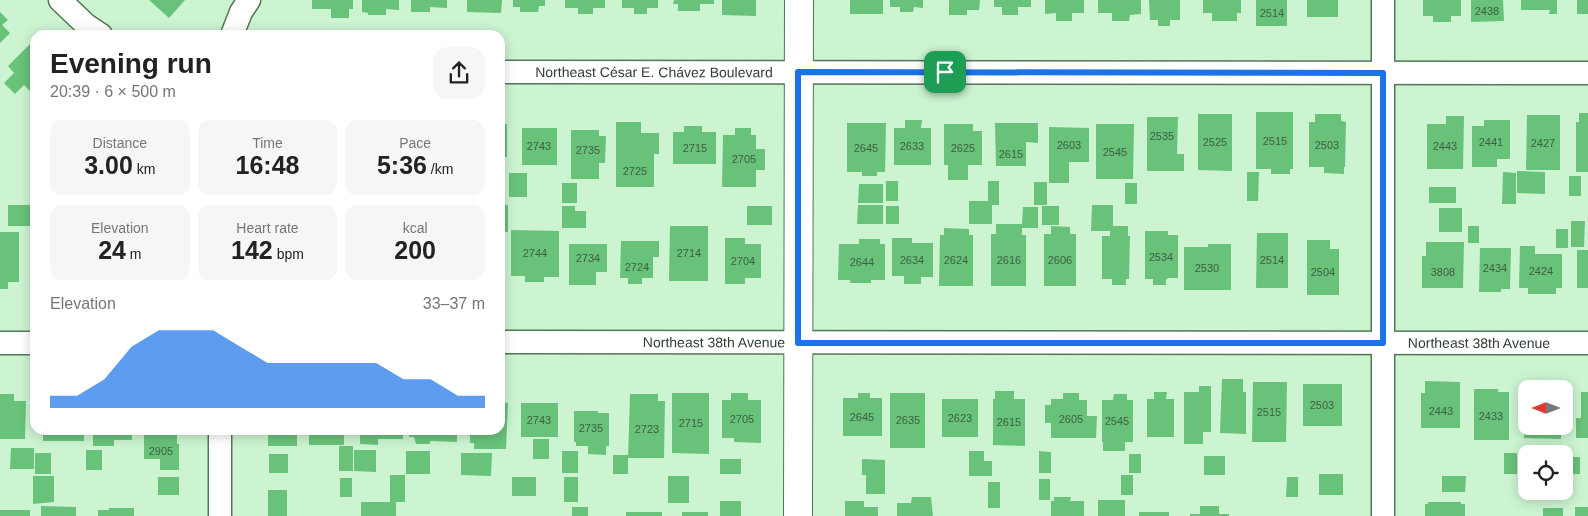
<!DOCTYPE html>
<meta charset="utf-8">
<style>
body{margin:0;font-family:Helvetica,sans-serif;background:#f6f6f6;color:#222;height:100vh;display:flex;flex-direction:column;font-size:19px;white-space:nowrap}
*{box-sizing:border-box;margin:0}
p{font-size:16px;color:#767676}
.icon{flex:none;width:28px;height:28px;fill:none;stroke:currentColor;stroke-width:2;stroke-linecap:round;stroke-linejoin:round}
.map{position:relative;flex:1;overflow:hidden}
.panel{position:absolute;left:30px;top:30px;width:475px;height:405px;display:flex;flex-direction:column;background:#fff;border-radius:15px;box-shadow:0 2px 12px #0003}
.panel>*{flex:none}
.needle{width:32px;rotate:270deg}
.buttons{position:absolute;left:1518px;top:380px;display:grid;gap:10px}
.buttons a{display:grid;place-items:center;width:55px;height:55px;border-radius:10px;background:#fff;box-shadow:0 2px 12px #0003;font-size:25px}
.pin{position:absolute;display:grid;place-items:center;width:42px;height:42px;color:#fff;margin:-21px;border-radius:10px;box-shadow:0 2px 8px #0006}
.round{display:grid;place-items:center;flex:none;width:52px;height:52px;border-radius:15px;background:#f6f6f6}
.summary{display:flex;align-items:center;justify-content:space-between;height:85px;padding:0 20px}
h1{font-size:28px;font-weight:800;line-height:38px}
.metrics{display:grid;grid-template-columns:repeat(3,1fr);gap:8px;height:85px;padding:5px 20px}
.metrics div{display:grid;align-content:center;border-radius:12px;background:#f6f6f6;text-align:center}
.metrics b{font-size:25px;font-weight:800}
.metrics small{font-size:14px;font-weight:400}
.metrics p{font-size:14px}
.chart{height:140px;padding:10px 20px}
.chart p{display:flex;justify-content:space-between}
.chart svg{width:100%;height:90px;margin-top:5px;fill:#1a73e8;opacity:.7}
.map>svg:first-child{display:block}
.building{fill:#69c279}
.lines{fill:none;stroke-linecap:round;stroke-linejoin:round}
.minor-casing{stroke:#527657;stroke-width:25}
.tertiary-casing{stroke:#527657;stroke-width:30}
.minor{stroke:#fff;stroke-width:22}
.tertiary{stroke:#fff;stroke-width:28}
.route-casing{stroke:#fff;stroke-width:10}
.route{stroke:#1a73e8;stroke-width:6}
.labels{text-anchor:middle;stroke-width:5;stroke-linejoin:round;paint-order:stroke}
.number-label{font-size:11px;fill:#3d5f42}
.street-label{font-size:14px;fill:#2e3e30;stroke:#fff}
</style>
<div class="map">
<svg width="1588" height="516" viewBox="0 0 1588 516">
<rect width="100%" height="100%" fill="#ccf4d1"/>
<path class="building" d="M149,0H185L169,18Z
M312,0H353V9H349V18H331V9H312Z
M362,0H399V10L386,9V15H368V13L362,12Z
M411,0H447V8L430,7V12H411Z
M467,0H502L501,13L467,12Z
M513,0H545V6H539L538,12H520V7H513Z
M565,0H605V8H593V14H578V8H565Z
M622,0H658V8H647V14H634V8H622Z
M674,0H714V4H700V11H678V4H673Z
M722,0H756V16L722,15Z
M850,0H883V14H850Z
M890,0H923V8L914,7L913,12H900V7H890Z
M949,0H980L979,10H967V15H949Z
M994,0H1031V7H1018V15H1002V7H994Z
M1045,0H1084V13H1072V21H1056V13L1045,14Z
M1098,0H1141V14L1130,15L1129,21H1112V13H1098Z
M1149,0H1180V20H1170V26H1158V20H1150Z
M1203,0H1241V13H1237V21H1212V13H1203Z
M1256,0H1287V26H1256Z
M1307,0H1338V17H1307Z
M1423,0H1461V16H1451V22H1433V16H1423Z
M1471,0H1503L1504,21L1471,22Z
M1521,0H1557V14H1549L1550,10H1521Z
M1577,0H1588V14H1577Z
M0,12L8,20L2,25L10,33L0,43Z
M35,39V91L32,93L24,85L15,94L4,83L14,73L8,66Z
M1256,112H1293V169H1290V174H1271V169H1256Z
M1579,113H1588V172H1576V122H1579Z
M1198,114H1232V171L1198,170Z
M1315,114H1341V121L1346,122L1345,167H1344V174L1324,173V167H1309V122H1315Z
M1527,115H1560V170H1526Z
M1446,116H1464L1463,169H1427V124H1446Z
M1147,117H1178L1177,154H1184V171H1147Z
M905,120H922L921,128H931V165H894V128H905Z
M1484,120H1510V159H1497V167H1472V126H1484Z
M616,122H641V133H659V154H654V187H616Z
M847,123H886L885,172H877V176H862V172H847Z
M995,123H1038V143L1026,142V166H996Z
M500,124H507V157H500Z
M944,124H973V131H982V165H968V180H948V165H944Z
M1096,124H1134L1133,179H1096Z
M684,126H702V132H716V164H673V132H684Z
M1049,127L1089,128V162H1069V183H1049Z
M522,128H557V165H522Z
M735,128H751V135H756V149H765V170H756V187H722L723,135H735Z
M571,130H599V136H606L605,163H599V179H571Z
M1517,171L1545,172V194L1517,193Z
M1247,172H1259L1258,201H1247Z
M1503,172L1516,173V204H1502Z
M509,173H527V197H509Z
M1569,176H1581V196H1569Z
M886,181H898V201H886Z
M988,181H999V205H992V224H969V201H988Z
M1034,182H1047V205H1034Z
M562,183H577V203H562Z
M1125,183H1137V204H1125Z
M859,184H883V203H858Z
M1429,187H1456V203H1429Z
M500,204L508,205V232H500Z
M8,205H31L30,226H8Z
M858,205H883V224H857Z
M1092,205H1113V226H1128V236H1130L1129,279H1126V285H1112V279H1102V236H1110V231H1091Z
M562,206H575V211H586V228H562Z
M747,206H772V225H747Z
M886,206H899V224H886Z
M1042,206H1059V225H1042Z
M1023,207H1038V228H1022V235H1026V286H991V234H996V224H1022Z
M1439,208H1462V232H1439Z
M1571,221H1585L1584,247H1571Z
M670,226H708V281H669Z
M1051,226L1070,227V234H1076V286H1044V234H1051Z
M1468,226H1479V243H1468Z
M944,228L969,229V235H973V286H939L940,235H944Z
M1556,229H1568V248H1556Z
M511,230L559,231V277H544V282H525V276H511Z
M1145,231H1168V235H1178V278H1168L1166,280V285H1153V279H1145Z
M0,232H19V282H8V289H0Z
M1257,233H1288V288H1256Z
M725,238H745V244H761V278H745V284H725Z
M892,238H912V243H933V277H921V284H904V276H892Z
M859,239H880V244H885V280H871V283H850V280H838L839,244H859Z
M1307,240H1330V249H1339V295H1307Z
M621,241H659V257H653V278H642V284H628V278H620Z
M1426,242H1464L1463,288H1422V256H1426Z
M569,244H607V272H596V285H569Z
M1208,244H1231V290H1184V247H1208Z
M1520,246H1535V254H1562V288H1556V294H1528V288H1519Z
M1480,248H1511L1510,289H1501V292H1479Z
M500,249H503V276H500Z
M1577,250H1588V288H1577Z
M1222,379H1243V392H1246V434L1220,433Z
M1425,381L1460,382V428H1421V393H1425Z
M1253,382H1287L1286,442H1252Z
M1524,382H1543V389H1526V426H1561V439L1524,438Z
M1303,384H1342V426H1303Z
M1199,386H1211V432H1203V444H1184V392H1199Z
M1474,389H1498V392H1509V440H1474Z
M995,391H1014V399H1025V446L993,445V399H995Z
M1154,392H1167L1166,399H1174V437H1147V399H1154Z
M1581,392H1588V438H1576V418H1581Z
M672,393H709V454L672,453Z
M731,393H748V400H761V443L734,442V438H722V400H731Z
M858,393H870V398H882V436H843V398H858Z
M890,393H925V448H890Z
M1063,393H1079V400H1087V416H1097L1096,438H1051V423H1045V405H1051V399H1063Z
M0,394H14V401H26L25,439H0Z
M630,394H658V401H665L664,458H628Z
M1114,394H1127V400H1133V442H1125V451H1103V442H1102V400H1113Z
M942,399H978V437H942Z
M500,402L508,403L506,449H474V443H470V430H500Z
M521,403H558V437H521Z
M574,411H598V413H609V446H606V455L588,454V446H576V442H574Z
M43,430H84V441H43Z
M93,430H132V440H114V446H93Z
M144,430H177V444H179V470H160V459H144Z
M264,430H297V446H268V432H264Z
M309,430H344V445H309Z
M360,430H403V439H378V445L360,444Z
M409,430H457V442L430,441V444H416L414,437H409Z
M533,439H549V459H533Z
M339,446H353V471H339Z
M11,448H34V469H10Z
M86,450H102V470H86Z
M354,450H376V472L354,471Z
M406,451H430V474H406Z
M562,451H578V473H562Z
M969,451H984V461H992V476H969Z
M1039,451L1051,452V473H1039Z
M35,453H51V474H35Z
M461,453H492L491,476L461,475Z
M1504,453H1517V474H1504Z
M269,454H288V473H269Z
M1129,454H1141V473H1129Z
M613,455H628V474H613Z
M1204,456H1225V475H1204Z
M1564,457H1580V474H1564Z
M720,459H741V474H720Z
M862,459L885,460V494H866V475H862Z
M1319,474H1343V495H1319Z
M390,475H405V502H396V516H361V502H390Z
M1121,475H1133V495H1121Z
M33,476H54V502L33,504Z
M668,476H689V503H668Z
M1442,476H1466L1465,492H1442Z
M1564,476H1569V496H1556V491H1564Z
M158,477H179V495H158Z
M512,477H536V496H512Z
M564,477H578V502H564Z
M1287,477H1298V497H1286Z
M340,478H352V497H340Z
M1039,479H1050V500H1039Z
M988,482H1000V508H988Z
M268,490H287V516H268Z
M912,497H931L933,516H897V503H911Z
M1054,497H1071L1070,501H1084V516H1051V501H1054Z
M1098,500H1125V516H1098Z
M720,501H741V516H720Z
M845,501H864V507H878V516H845Z
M1428,502H1461V504H1465V516H1425V504H1428Z
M41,506L76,507V516H41Z
M1200,506H1219V514H1229V516H1190V514H1200Z
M572,507H588V516H572Z
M1575,507H1588V516H1575Z
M109,508H134V516H98V510H109Z
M1543,508H1563V516H1543Z
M0,510H30V516H0Z
M626,512H662V516H626Z
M682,512H708V516H682Z
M1139,512H1169V516H1139Z"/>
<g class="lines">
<g class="minor-casing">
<g id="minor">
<path d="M60,0L86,25L101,35"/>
<path d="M232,35L241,12L249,0"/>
<path id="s1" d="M500,72L1588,73"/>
<path id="s2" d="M500,342L1588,343"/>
<path d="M0,343H35"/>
<path d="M220,516V430"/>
<path d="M1383,516V0"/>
</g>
</g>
<g class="tertiary-casing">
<path id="tertiary" d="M798,516L799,0"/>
</g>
<use href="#minor" class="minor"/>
<use href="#tertiary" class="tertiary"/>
</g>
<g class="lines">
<g class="route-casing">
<path id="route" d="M798,72L1383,73V343H798Z"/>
</g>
<use href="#route" class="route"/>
</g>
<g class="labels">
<g class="number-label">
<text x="1487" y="15">2438</text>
<text x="1272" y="17">2514</text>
<text x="1162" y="140">2535</text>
<text x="1275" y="145">2515</text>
<text x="1215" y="146">2525</text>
<text x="1491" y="146">2441</text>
<text x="1543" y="147">2427</text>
<text x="1069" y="149">2603</text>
<text x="1327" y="149">2503</text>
<text x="539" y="150">2743</text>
<text x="912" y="150">2633</text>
<text x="1445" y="150">2443</text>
<text x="695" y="152">2715</text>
<text x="866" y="152">2645</text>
<text x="963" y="152">2625</text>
<text x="588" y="154">2735</text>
<text x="1115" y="156">2545</text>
<text x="1011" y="158">2615</text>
<text x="744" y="163">2705</text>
<text x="635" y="175">2725</text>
<text x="535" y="257">2744</text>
<text x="689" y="257">2714</text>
<text x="1161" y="261">2534</text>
<text x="588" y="262">2734</text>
<text x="912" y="264">2634</text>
<text x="956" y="264">2624</text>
<text x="1009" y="264">2616</text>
<text x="1060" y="264">2606</text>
<text x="1272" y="264">2514</text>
<text x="743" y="265">2704</text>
<text x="862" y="266">2644</text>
<text x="637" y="271">2724</text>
<text x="1207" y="272">2530</text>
<text x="1495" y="272">2434</text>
<text x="1541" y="275">2424</text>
<text x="1323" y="276">2504</text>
<text x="1443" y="276">3808</text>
<text x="1322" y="409">2503</text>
<text x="1441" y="415">2443</text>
<text x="1269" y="416">2515</text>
<text x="1491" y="420">2433</text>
<text x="862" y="421">2645</text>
<text x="960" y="422">2623</text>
<text x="742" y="423">2705</text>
<text x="1071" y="423">2605</text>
<text x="539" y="424">2743</text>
<text x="908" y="424">2635</text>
<text x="1117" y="425">2545</text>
<text x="1009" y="426">2615</text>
<text x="691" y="427">2715</text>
<text x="591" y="432">2735</text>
<text x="647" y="433">2723</text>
<text x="161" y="455">2905</text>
</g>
<g class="street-label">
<text dy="5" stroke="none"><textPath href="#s1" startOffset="154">Northeast César E. Chávez Boulevard</textPath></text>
<text dy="5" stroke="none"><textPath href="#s2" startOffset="214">Northeast 38th Avenue</textPath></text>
<text dy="5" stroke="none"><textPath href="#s2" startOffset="979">Northeast 38th Avenue</textPath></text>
</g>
</g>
</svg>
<div class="buttons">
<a><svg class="needle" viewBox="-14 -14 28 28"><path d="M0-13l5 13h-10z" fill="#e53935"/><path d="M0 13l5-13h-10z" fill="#767676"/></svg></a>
<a><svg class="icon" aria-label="locate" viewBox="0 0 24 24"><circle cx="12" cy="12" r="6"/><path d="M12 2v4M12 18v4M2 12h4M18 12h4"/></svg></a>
</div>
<div class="pin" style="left:945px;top:72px;background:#1e9e55"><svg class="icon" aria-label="arrive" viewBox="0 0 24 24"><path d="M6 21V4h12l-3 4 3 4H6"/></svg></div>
<section class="panel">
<div class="summary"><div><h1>Evening run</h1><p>20:39 · 6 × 500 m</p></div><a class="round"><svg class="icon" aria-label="share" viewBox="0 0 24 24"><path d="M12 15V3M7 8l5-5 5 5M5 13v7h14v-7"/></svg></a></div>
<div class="metrics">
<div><p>Distance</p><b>3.00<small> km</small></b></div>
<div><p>Time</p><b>16:48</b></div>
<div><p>Pace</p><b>5:36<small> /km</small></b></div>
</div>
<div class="metrics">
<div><p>Elevation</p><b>24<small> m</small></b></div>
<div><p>Heart rate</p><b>142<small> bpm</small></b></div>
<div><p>kcal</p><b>200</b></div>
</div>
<div class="chart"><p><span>Elevation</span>33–37 m</p>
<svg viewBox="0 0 160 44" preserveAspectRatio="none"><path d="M0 44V38L10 38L20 30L30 14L40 6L50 6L60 6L70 14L80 22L90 22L100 22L110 22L120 22L130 30L140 30L150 38L160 38V44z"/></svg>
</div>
</section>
</div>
